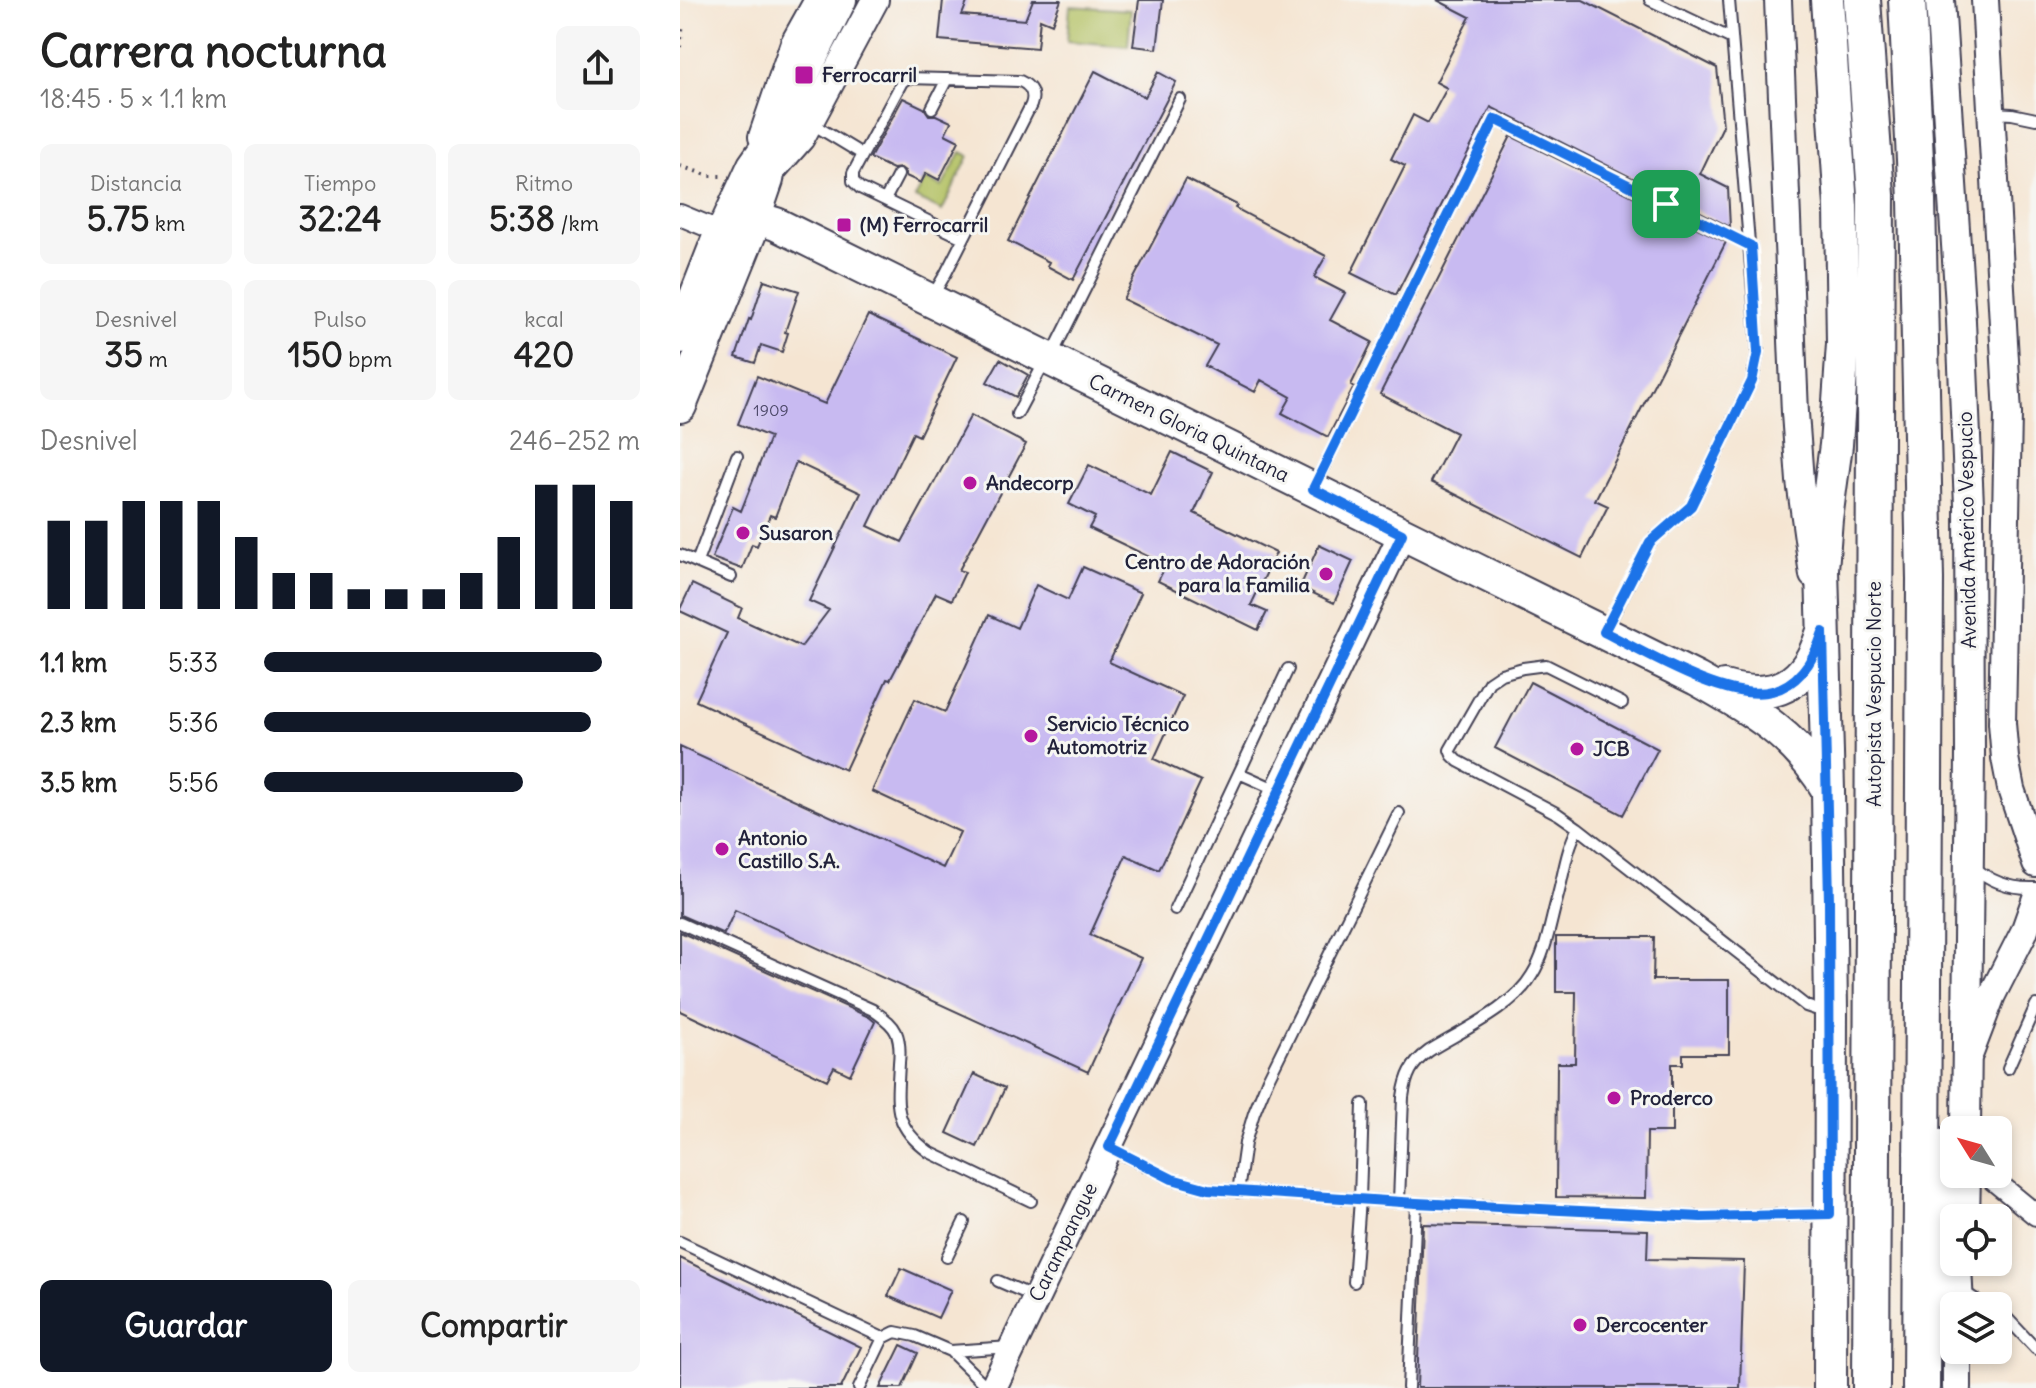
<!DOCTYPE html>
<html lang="es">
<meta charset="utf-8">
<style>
body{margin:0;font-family:Delius,sans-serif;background:#f6f6f6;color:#222;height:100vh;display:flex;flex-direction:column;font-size:30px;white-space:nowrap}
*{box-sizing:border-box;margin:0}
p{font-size:26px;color:#767676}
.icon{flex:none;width:44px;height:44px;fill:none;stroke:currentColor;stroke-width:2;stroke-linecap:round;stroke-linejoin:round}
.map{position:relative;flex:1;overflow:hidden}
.panel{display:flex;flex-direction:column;background:#fff;width:680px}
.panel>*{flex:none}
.needle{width:52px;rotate:307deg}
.controls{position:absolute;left:1260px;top:1116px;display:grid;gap:16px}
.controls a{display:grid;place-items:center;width:72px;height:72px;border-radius:12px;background:#fff;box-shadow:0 4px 12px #0003;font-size:40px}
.pin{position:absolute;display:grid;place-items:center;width:68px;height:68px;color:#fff;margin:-34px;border-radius:16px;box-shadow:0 4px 12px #0006}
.round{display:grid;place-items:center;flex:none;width:84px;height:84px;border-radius:12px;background:#f6f6f6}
.head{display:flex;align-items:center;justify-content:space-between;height:136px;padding:0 40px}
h1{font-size:44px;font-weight:800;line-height:60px}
.metrics{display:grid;grid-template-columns:repeat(3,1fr);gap:12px;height:136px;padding:8px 40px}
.metrics div{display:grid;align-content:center;border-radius:12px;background:#f6f6f6;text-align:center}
.metrics b{font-size:34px;font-weight:800}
.metrics small{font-size:22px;font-weight:400}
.metrics p{font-size:22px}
.chart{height:224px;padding:16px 40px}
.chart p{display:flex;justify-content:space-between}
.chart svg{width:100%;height:144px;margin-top:8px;stroke:#111827;stroke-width:6}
.button{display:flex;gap:16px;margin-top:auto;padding:16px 40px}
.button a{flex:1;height:92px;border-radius:12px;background:#111827;color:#fff;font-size:32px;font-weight:800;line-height:92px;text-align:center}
.button a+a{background:#f6f6f6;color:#222}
ul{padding:0 40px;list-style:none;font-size:26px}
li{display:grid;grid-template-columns:128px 96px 1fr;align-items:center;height:60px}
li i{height:20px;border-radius:10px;background:#111827}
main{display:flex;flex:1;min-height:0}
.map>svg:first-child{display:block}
.grass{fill:#b3c163;stroke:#6a724f;stroke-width:2}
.building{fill:#c8baf1}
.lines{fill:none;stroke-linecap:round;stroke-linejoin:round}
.service-casing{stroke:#423f52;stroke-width:14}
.minor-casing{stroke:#423f52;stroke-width:24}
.tertiary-casing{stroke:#423f52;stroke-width:30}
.secondary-casing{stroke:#423f52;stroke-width:32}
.primary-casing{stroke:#423f52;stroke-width:36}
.motorway-casing{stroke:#423f52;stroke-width:40}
.path{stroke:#423f52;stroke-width:4;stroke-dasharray:2 6;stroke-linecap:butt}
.service{stroke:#fff;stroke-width:10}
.minor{stroke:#fff;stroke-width:20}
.tertiary{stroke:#fff;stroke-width:26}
.secondary{stroke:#fff;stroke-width:28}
.primary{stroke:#fff;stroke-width:32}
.motorway{stroke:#fff;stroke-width:36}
.route-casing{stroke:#fff;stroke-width:16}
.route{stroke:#1a73e8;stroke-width:10}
.poi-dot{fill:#b5179e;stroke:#f6f6f2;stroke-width:3}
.labels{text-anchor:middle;stroke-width:6;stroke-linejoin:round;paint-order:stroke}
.number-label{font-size:16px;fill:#4c4868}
.poi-label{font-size:20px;font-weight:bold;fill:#22223b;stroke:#f6f6f2;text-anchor:start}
.street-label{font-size:20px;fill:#22223b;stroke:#f6f6f2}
</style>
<main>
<section class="panel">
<div class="head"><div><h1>Carrera nocturna</h1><p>18:45 · 5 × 1.1 km</p></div><a class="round"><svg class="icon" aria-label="share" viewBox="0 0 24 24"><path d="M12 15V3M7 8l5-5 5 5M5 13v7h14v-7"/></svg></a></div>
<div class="metrics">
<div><p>Distancia</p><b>5.75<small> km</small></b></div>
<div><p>Tiempo</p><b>32:24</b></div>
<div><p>Ritmo</p><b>5:38<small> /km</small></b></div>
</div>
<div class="metrics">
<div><p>Desnivel</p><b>35<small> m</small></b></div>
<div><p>Pulso</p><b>150<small> bpm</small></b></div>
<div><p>kcal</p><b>420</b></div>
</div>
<div class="chart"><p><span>Desnivel</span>246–252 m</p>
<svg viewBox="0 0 160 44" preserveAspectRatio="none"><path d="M5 44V17M15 44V17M25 44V11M35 44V11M45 44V11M55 44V22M65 44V33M75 44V33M85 44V38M95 44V38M105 44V38M115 44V33M125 44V22M135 44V6M145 44V6M155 44V11"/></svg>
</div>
<ul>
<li><b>1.1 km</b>5:33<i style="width:90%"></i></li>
<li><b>2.3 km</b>5:36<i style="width:87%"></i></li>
<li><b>3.5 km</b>5:56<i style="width:69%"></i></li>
</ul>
<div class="button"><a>Guardar</a><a>Compartir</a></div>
</section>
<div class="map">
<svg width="1356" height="1388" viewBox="0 0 1356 1388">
<rect width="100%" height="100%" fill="#f6f6f2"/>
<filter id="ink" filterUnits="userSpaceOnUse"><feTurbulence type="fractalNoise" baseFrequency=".0125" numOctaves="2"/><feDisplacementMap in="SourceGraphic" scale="16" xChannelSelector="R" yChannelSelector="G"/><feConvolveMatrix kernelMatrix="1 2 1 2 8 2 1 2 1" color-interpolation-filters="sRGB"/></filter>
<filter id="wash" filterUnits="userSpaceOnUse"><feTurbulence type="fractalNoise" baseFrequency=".006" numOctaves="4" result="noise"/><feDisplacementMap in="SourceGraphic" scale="32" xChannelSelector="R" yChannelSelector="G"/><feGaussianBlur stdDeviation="1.8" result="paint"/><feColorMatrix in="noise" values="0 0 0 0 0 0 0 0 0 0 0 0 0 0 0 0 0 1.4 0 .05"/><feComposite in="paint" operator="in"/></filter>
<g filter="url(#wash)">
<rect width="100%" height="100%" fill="#f5e5d2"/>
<path class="grass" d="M390,6L451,10L448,46L387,41Z
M281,152L289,156L262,211L235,198L245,179L262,187Z"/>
<g id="blocks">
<path class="building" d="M263,0H288L282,15L345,20L353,0H381L372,24L360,19L357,48L259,40Z
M459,0H483L477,49L453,46Z
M757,0H903L1037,68L1043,126L1020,174L1048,188L1050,227L811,107L716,295L671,273L725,166L711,159L733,115L748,123L767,88L756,82L790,17Z
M415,71L465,97L478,72L496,82L393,280L367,266L369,262L328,241Z
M223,98L244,108L249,115H256L271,122L265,134L279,141L259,180L246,173L241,183L226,176L225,171L221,168L213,169L190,158Z
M831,136L1046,242L915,500L928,506L902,558L751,482L776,433L700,394Z
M506,179L557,205L555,208L646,256L634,277L665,293L650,320L692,342L671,385L674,387L648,437L602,413L611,397L581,380L575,392L525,366L537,345L443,299Z
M84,280L119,291L105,332L108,333L102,352L81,345L75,363L56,357L69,319L71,320Z
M188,315L277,357L239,436L233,433L188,526L222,542L291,415L346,444L279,570L285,572L272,600L256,593L210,680L207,679L165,770L16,701L47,633L0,611V609L12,584L62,608L58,618L121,647L149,610L129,601L181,493L116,462L95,517L90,515L77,546L72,544L62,569L32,558L53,507L61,511L90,437L58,424L77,376L145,404Z
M320,359L348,375L336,397L307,382Z
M492,452L533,472L514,513L596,553L571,605L587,612L578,630L478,581L486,565L409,528L415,517L389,504L409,465L471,495Z
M639,545L673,561L654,603L620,587Z
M403,567L461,593L429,662L503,696L474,759L521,781L479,870L446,855L410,935L461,958L408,1072L55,910L44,934L0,915V747L263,868L280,832L192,791L235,699L265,712L309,615L337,628L356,585L388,600Z
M850,682L978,749L943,815L815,748Z
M0,932L189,1017L195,1022L170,1075L154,1067L147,1080L0,1011Z
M876,937H974L973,980H1049V1054H1003V1064H992V1132H967L966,1198L876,1197L877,1063H895L896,992H876Z
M294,1074L325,1088L297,1147L267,1133Z
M743,1224L968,1230L967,1259L1064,1261L1060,1388H737Z
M0,1258L181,1347L161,1388H0Z
M221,1268L271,1290L258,1318L208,1296Z
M221,1345L238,1353L222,1388H200Z"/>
</g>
</g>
<g filter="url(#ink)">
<use href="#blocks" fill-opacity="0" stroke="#423f52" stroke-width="2"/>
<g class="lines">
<g class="service-casing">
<path id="service" d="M970,0L1052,39
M252,108L267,79
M1312,113L1332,114L1356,119
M129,122L182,154
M205,200L218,175
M252,297L266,273L351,105C355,94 351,86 340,81L227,78L222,82L173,173V181L180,188L283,238
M372,355L500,99
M337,414L364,363
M634,487L815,119L1071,246
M0,555L51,577
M17,562L57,456
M925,631L970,542L1011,506L1072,381L1078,352L1049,0
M942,703L866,665L843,668L821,674L809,682L770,750L772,755L778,761L878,814L898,828L1126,1006L1135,1009L1149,1010
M559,773L597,790
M1293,866C1311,883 1332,889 1356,888
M495,909L608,669
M0,923L193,1010C202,1017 211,1022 216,1032C220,1041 220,1053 219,1063C217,1104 212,1125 249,1152L351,1201
M1328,1068L1356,1005
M430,1148L492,1179L528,1189L736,1203L1021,1217L1148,1214
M558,1192L565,1143L574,1113L588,1079L719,813
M719,1201L723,1097C726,1076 731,1064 749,1051C781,1031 833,1008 852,975C866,953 870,924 877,899C884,874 886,850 898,828
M0,1242L203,1338
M267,1257L284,1222
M318,1281L355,1297
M674,1282L680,1199L683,1104
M1282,1291L1306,1306
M1318,1313L1327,1318L1356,1349
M270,1351L331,1347
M179,1388L203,1338L215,1332L235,1336L270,1351L308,1388
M728,1388L736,1203"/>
</g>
<g class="minor-casing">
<path id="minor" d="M0,215L41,232
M1306,1174L1356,1215"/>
</g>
<g class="tertiary-casing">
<path id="tertiary" d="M1098,0L1115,413L1120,481L1133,575
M1305,0L1328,414L1322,723L1325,758L1331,789L1356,864
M82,137L114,43L138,0
M90,173L121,138L195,0
M1290,1053L1312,995L1344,932L1356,898
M313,1388L722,534"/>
</g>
<g class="secondary-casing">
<path id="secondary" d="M1260,0L1281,321L1289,505L1290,753L1286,1130
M76,218L89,180L97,137
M41,232L72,165L98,128L162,0
M1285,1218L1286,1174
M1277,1388V1350"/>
</g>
<g class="primary-casing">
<path id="primary" d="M1147,0L1161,206L1163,344L1156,445L1146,519L1142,569L1148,790L1151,1010L1150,1388
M0,337L41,232L76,218L96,224L1017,679C1071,709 1116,735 1148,790
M0,406L76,218
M1044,687C1095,701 1126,686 1142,634"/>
</g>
<g class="motorway-casing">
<path id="motorway" d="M1182,0L1196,195L1191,1388
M1227,0L1237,200L1245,579L1241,1388
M1262,1148L1271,1227L1275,1306
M1277,1350V1351"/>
</g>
<path class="path" d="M0,47L3,24
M0,166L30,176H41"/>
<use href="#service" class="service"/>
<use href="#minor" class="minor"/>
<use href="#tertiary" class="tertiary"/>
<use href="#secondary" class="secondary"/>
<use href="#primary" class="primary"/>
<use href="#motorway" class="motorway"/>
</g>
</g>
<g class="lines" filter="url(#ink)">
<g class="route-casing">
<path id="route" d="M815,119L1071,246L1078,352L1072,381L1011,506L970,542L924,632C964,652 1048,703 1092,691C1120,684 1135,657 1143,632L1149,900L1150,1214L1021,1217L736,1203L528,1189L492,1179L429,1147L722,534L633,489Z"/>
</g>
<use href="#route" class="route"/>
</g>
<g class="poi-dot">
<rect x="114" y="65" width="20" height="20" rx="4"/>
<rect x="156" y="217" width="16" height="16" rx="4"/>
<circle cx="290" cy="483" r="8"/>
<circle cx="63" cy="533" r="8"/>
<circle cx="646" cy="574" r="8"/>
<circle cx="351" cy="736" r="8"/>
<circle cx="897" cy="749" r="8"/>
<circle cx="42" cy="849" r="8"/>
<circle cx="934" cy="1098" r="8"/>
<circle cx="900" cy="1325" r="8"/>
</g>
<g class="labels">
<g class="number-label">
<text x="91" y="416">1909</text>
</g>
<g class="poi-label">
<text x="142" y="82">Ferrocarril</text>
<text x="180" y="232">(M) Ferrocarril</text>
<text x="306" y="490">Andecorp</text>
<text x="79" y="540">Susaron</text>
<text x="630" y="569" text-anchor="end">Centro de Adoración<tspan x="630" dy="23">para la Familia</tspan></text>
<text x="367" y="731">Servicio Técnico<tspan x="367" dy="23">Automotriz</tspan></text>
<text x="913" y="756">JCB</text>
<text x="58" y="845">Antonio<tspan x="58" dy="23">Castillo S.A.</tspan></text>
<text x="950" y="1105">Proderco</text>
<text x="916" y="1332">Dercocenter</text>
</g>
<g class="street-label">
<text transform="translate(509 428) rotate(26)" y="7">Carmen Gloria Quintana</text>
<text transform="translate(1287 530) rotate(-91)" y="7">Avenida Américo Vespucio</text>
<text transform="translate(1194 694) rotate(-90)" y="7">Autopista Vespucio Norte</text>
<text transform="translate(383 1242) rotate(-64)" y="7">Carampangue</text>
</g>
</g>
</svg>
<div class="controls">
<a><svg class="needle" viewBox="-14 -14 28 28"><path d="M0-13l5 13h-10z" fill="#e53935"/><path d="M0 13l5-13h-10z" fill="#767676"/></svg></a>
<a><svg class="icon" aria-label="locate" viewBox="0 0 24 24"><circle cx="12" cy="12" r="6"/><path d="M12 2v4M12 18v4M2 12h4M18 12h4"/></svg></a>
<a><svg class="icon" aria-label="layers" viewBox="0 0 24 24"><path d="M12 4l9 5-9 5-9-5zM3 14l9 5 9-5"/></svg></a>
</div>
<div class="pin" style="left:986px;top:204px;background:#1e9e55"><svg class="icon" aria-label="arrive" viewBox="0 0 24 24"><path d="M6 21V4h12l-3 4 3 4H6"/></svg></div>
</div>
</main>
